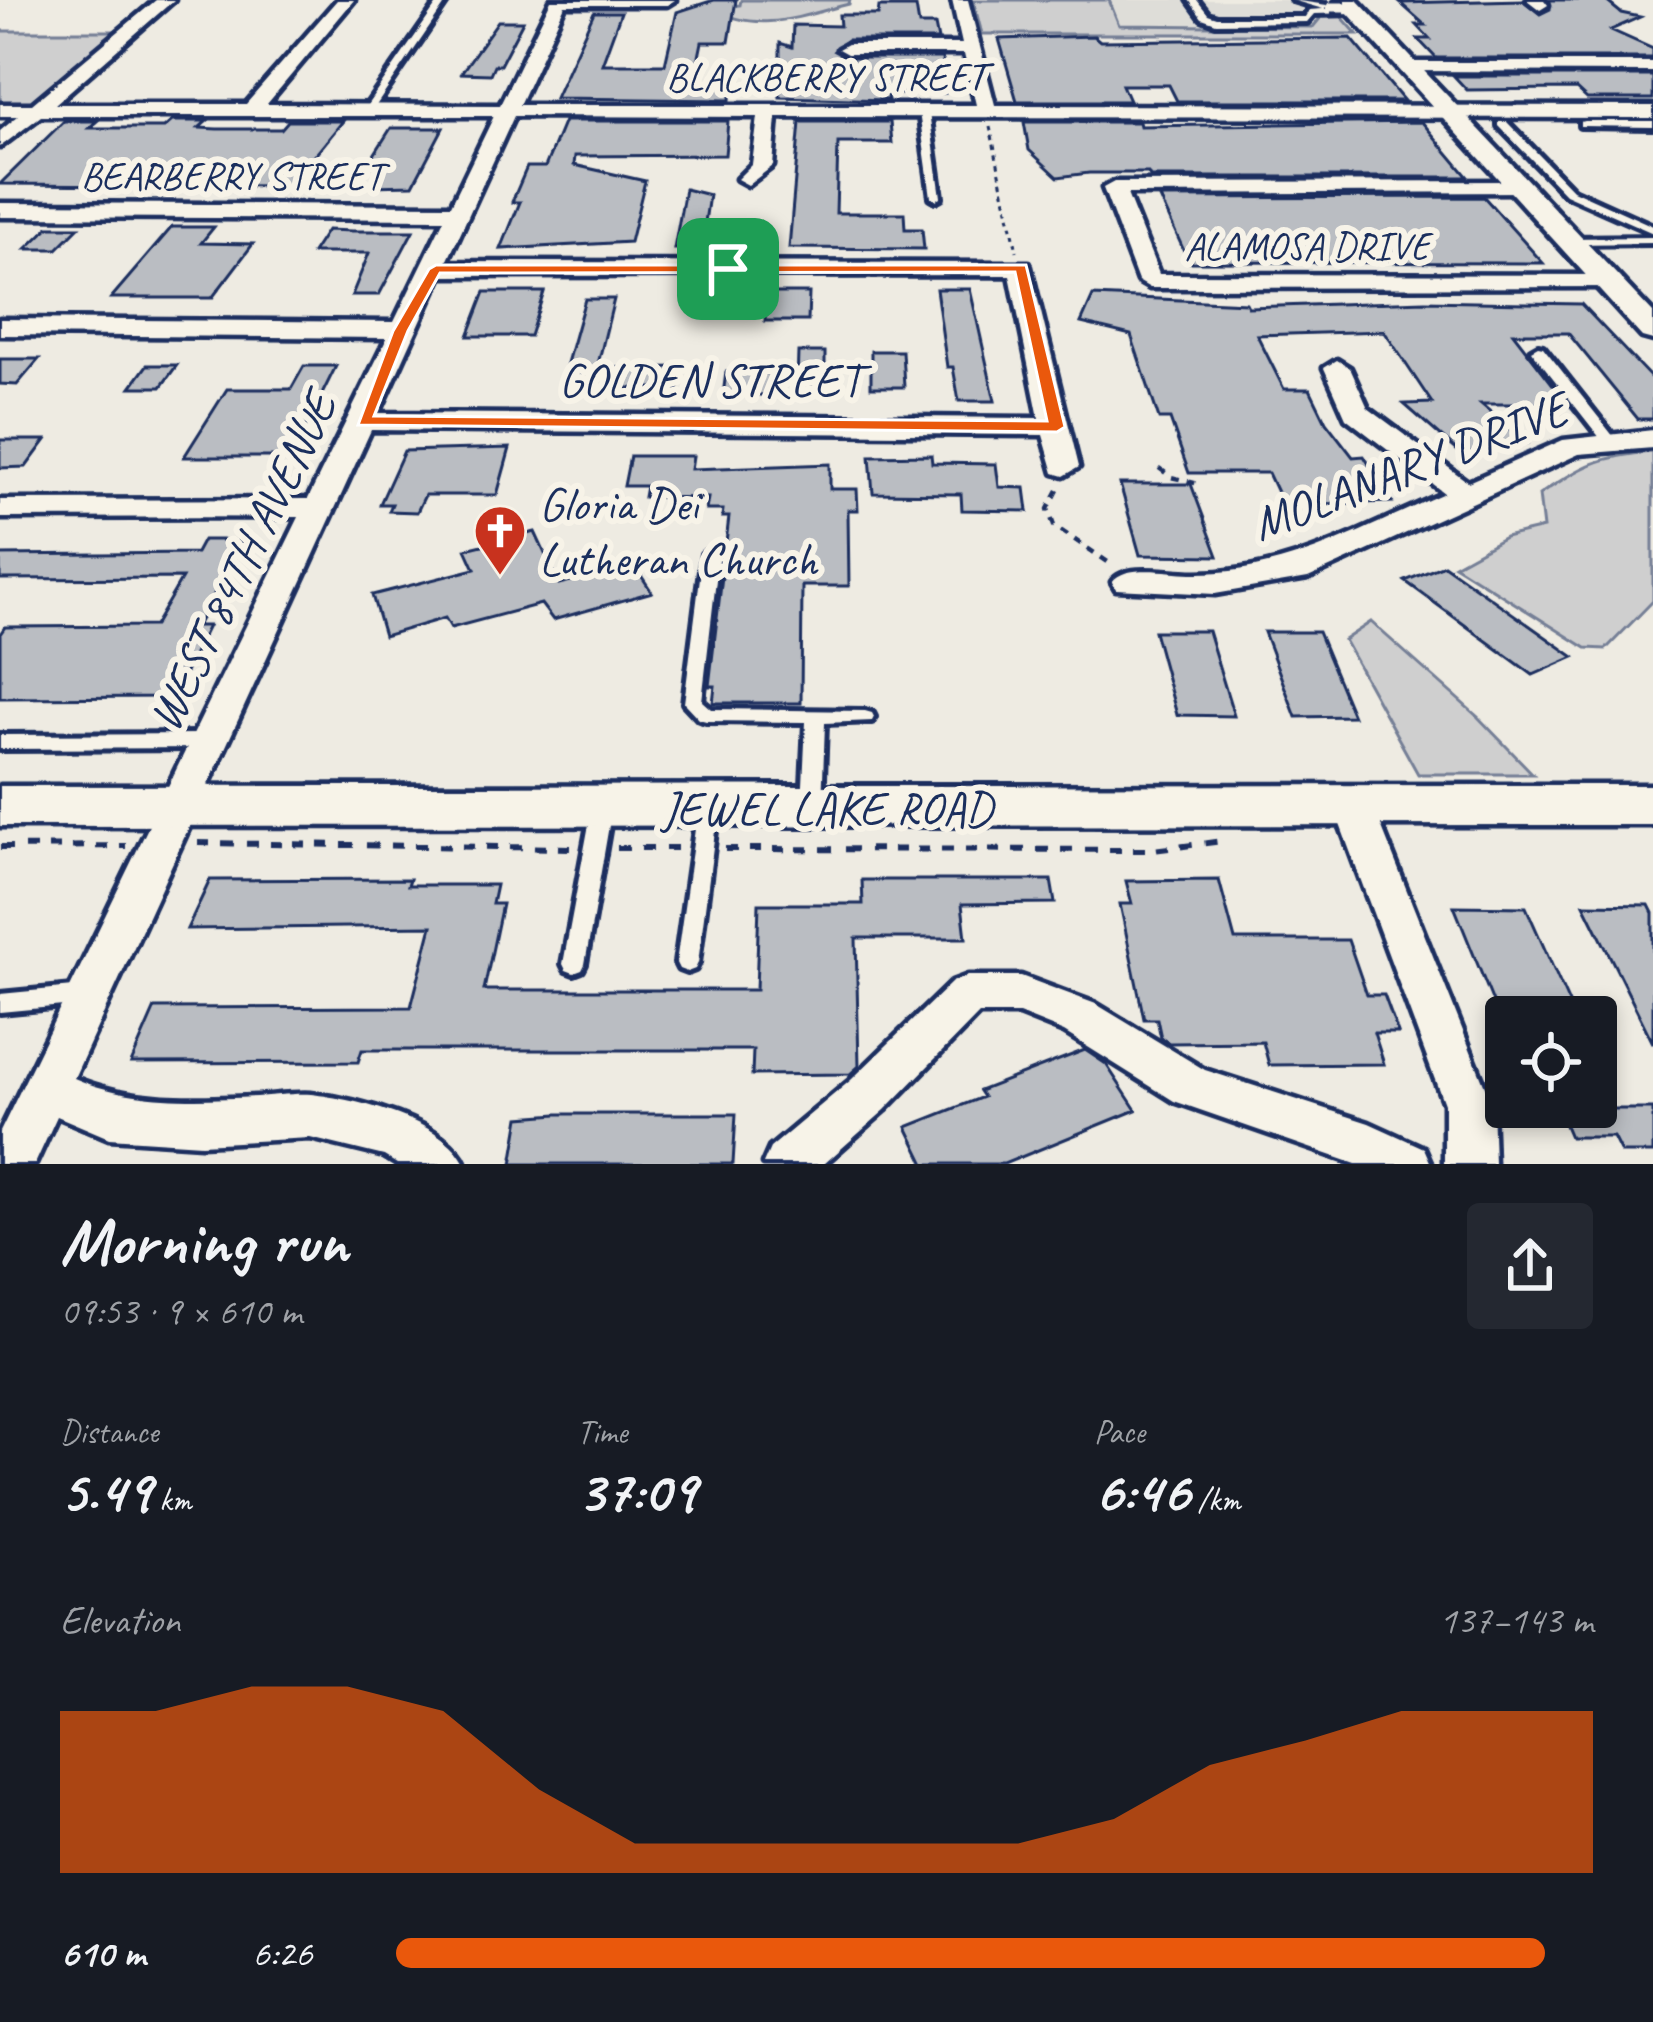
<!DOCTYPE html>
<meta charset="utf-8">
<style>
body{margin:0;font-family:Caveat,sans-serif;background:#242831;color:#f1f3f6;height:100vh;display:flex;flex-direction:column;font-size:45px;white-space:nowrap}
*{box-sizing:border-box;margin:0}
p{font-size:39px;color:#9ea1a6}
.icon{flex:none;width:66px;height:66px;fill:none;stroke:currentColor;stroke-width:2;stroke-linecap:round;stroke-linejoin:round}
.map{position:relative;height:1164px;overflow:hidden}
.panel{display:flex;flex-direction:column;background:#171b24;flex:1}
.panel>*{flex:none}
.tools{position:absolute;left:1485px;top:996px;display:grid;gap:24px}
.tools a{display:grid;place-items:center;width:132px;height:132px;border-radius:12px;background:#171b24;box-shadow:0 6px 18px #0003;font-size:60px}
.pin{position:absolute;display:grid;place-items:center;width:102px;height:102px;color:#fff;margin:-51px;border-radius:24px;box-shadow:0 6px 18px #0006}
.round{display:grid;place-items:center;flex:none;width:126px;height:126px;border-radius:12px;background:#242831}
.summary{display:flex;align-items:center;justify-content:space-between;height:204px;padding:0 60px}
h1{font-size:66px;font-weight:600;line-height:90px}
.stats{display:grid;grid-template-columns:repeat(3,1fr);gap:18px;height:204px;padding:12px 60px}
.stats div{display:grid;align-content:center}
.stats b{font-size:60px;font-weight:600}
.stats small{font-size:33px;font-weight:400}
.stats p{font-size:33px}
.chart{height:336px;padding:24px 60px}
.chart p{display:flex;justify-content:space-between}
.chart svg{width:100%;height:216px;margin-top:12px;fill:#ea580c;opacity:.7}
ul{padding:0 60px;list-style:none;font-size:39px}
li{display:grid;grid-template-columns:192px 144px 1fr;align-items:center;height:90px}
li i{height:30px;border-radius:15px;background:#ea580c}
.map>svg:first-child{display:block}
.built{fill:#deddd8}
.green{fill:#cfcfcf;stroke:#757f96;stroke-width:3}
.building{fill:#babdc2;stroke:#1b2f5e;stroke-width:3}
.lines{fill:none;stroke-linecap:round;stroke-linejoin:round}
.service-casing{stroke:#1b2f5e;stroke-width:10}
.minor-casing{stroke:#1b2f5e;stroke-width:9}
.tertiary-casing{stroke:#1b2f5e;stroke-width:9}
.secondary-casing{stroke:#1b2f5e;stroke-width:9}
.path-far2{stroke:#1b2f5e;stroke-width:3;stroke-dasharray:4.5 4.5;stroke-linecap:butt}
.path-far1{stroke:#1b2f5e;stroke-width:4.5;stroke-dasharray:8 8;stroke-linecap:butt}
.path{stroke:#1b2f5e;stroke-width:6;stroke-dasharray:12 12;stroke-linecap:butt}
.service{fill:#f7f3e8;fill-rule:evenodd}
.minor{fill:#f7f3e8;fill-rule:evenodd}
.tertiary{fill:#f7f3e8;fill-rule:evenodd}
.secondary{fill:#f7f3e8;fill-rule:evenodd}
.service-bridge-casing{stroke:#1b2f5e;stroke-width:14;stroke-linecap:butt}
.service-bridge{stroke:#f7f3e8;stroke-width:9}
.route{fill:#ea580c;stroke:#fff;stroke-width:3;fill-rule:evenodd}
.labels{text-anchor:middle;stroke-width:12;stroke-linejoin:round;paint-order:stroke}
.far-street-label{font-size:39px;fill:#1b2f5e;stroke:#f7f3e8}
.street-label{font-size:48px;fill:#1b2f5e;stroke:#f7f3e8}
.poi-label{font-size:48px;fill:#1b2f5e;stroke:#f7f3e8;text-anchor:start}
</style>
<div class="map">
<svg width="1653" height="1164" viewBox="0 0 1653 1164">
<rect width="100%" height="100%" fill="#eeebe2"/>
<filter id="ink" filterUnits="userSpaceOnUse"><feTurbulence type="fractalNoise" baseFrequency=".00833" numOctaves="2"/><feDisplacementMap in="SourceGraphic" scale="24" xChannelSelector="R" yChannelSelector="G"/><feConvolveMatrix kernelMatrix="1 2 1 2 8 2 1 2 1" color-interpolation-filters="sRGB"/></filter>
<g filter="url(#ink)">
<path class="built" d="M973,0H1327L1357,34H982Z"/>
<path class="green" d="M741,0H850L849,4C801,16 758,35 713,8L740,5Z
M973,0H1109L1119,25L1313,27L1322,16H1341L1357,34H982Z
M0,31H120L29,108H0Z
M1653,452V601L1606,649L1586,648L1454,565L1505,537L1543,528L1539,495C1583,465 1600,456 1653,452Z
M1371,622L1478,717L1533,774H1418L1344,640Z"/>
<path class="building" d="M714,0H736L729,42H702L693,86H731L730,100L555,98L594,12H621L602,64H665L677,12Z
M1523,0L1540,14L1550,9V0H1605L1621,13L1640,17L1611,30L1653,49V58H1436L1418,39H1430L1417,25H1425L1400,3Z
M879,7H916L919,25H935L938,40H847L834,51L847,58H942L945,93H906L887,96L888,100L780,97V43L792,47L793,25L840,26L839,15H878Z
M498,21H523L500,65H494L490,74L461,73Z
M1094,36L1100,41L1351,38L1404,101H1177L1169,85H1122L1129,101H1017L999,39Z
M1454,76H1653V99H1587L1576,89L1467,90Z
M64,121H97L89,128H164L172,121H207L199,128L217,129H281L288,121H343L290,186L0,184Z
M564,121H728L725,155L575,156L574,165L645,181L630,242L501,249L520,202H512L527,167H545Z
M800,122H890L892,143H838L836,213H904L905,229H922L924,249L789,248Z
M1024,122H1139L1140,126L1422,122L1468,177H1150L1148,173H1089L1058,177L1029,150Z
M391,128H443L413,185L371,186L383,166H367Z
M685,189L709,195L701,249H674Z
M1484,197L1543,263L1189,262L1160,198Z
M49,227H79L57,249H26Z
M172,227H214L201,243L253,244L212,298H111Z
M327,230L352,231H413L379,295H352L369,253H312Z
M936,289H970L995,401H959L953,367H947Z
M485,292H544L530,336H468Z
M767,293H809L808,321H765Z
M1093,296L1246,303L1248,307L1425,301L1581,304L1653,380V419H1638L1568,333H1513L1568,404H1481L1527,443L1461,454L1404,404L1432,403L1384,331L1257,335L1284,389H1310L1326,422L1353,457L1364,456L1392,502L1321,504L1327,516H1288L1268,473H1189L1170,419H1159L1131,335L1081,323Z
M585,299H614L597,368L683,367L677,396H650L652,388H560Z
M871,351H902L904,387H871Z
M798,352H825V384H797Z
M0,359H39L17,385L0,384Z
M147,365H177L161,387H131Z
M304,366H336L291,457H184L227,389H291Z
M726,372L776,373L775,395H723Z
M0,440H46L26,467L0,468Z
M510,448L497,495H425L417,512L389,511L392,504H380L404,451Z
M931,455L932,463L996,464L999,487L1025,488L1028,511L962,510L961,494L873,493L870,456Z
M630,456H693L691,469L830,464V489H857L858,510H848L849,586H802L801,703H713L715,686H709L729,517H722L723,510H706L708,498L644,497L646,486H624Z
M1120,484H1191L1218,556L1140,555Z
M535,532L559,584L634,565L652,592L553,620L541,604L451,628L445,618L384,636L372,595L475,569L466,549Z
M203,540H243L197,626H208L173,697L0,698V634L5,627L154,626L182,578L0,579V555L196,553Z
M1444,565L1574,657L1533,675L1405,581Z
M1154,631H1208L1234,716L1177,715Z
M1264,632H1318L1353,716L1296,717Z
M410,879L408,885H496L492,904H502L484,990H756L759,904H863L862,880H1051L1055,903L962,904L966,938H856L859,1066L850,1074L752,1075L753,1050H362L358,1062L131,1063L155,1008L411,1007L432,926L187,929L210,880Z
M1219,880L1235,940H1348L1367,995H1384L1398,1033H1374L1384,1064L1269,1065L1263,1042L1169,1043L1161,1038L1157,1019H1144L1120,904H1132L1126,881Z
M1584,904L1649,905L1653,913V1043Z
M1454,906L1526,907L1575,1017H1499Z
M1085,1050L1106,1064L1136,1110L1004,1164H925L907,1127L983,1097L979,1091Z
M1558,1109H1653V1153H1621L1613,1137H1570Z
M558,1114H736L733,1164H512L520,1117Z"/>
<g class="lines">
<g class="service-casing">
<path id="service" d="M440,0H448L371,113H365L363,111Z
M1189,0H1197L1208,14L1217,17H1305L1309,10L1323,9L1292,0L1327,5L1325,9H1353L1357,11L1353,13L1314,14L1307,22L1216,23L1202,18Z
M924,109L929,112L941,197L936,200L931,197L919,112Z
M1584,121H1653V127L1580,126V122Z
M1499,122H1507L1573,190L1653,226V233L1565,194L1499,126Z
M1653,237V243L1568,244L1562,241L1568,238Z
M1538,346L1543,347L1614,437L1616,440L1614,443H1604L1531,350Z
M711,549L719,554L702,701L711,709L865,711L872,713L874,717L872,721L825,723L822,806L819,811L812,813L805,811L802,806L806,722L706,721L699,719L684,703L703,554Z
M209,734L216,736L218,741L216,746L209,748L0,749V735Z
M602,801L609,803L612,808L585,964L582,970L574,973L566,970L563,964L592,808L595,803Z
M708,801L715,803L718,808L698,963L695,969L687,972L679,969L676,963L698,808L701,803Z
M84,986L92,988L95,995L92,1002L84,1004L0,1012V994Z"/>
</g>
<g class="minor-casing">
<path id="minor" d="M156,0H174L55,104H246L337,0H354L267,104L500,105L551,0H675L667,5H565L519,105H976L964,54H847L838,49L847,44H962L952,0H968L995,105L1653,106V118L777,117L773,166L748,185L737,179L752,164L758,117L514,116L447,262L1029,263L1079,467L1064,476L1054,473L1043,435L371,430L74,1078C132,1103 194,1100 256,1097C273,1096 293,1093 311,1094C356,1099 446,1121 465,1164H397L384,1156L310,1138L201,1144L109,1138L57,1116L35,1164H0V1132L299,517L0,518V500L308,499L387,338L0,335V319L394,322L444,219L0,217V203L451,205L494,116H41L0,147V131L18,116H0V104H32ZM1010,275L1039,418L379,413L441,276Z
M1527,0H1544L1548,5L1540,10Z
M1407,62H1653V72L1401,71V63Z
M1518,181L1526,182V192L1127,194L1159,274L1607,275L1619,282L1616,287L1150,288L1138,281L1103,188L1114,182Z
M1337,360L1350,368L1368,408L1468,482L1563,440L1653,430V448L1579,454L1308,578L1215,594L1116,589L1112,582C1125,563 1169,573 1191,573C1283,575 1362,529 1444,493L1346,418L1324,368Z
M1354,793L1368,798L1374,808L1492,1104L1494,1164H1444V1104L1334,808L1340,798Z
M968,976H1021L1037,982L1096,1004L1205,1070L1369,1123L1424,1148L1431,1164H1356L1174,1101L1064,1032L1019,1014H979L885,1110L824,1164H763L770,1148L851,1080L952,982Z"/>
</g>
<g class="tertiary-casing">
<path id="tertiary" d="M1336,0H1357L1653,313V340L1642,337Z"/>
</g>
<g class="secondary-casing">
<path id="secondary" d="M1653,785V825L0,826V786Z"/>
</g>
<path class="path-far2" d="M990,127L1017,251"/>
<path class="path-far1" d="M1159,468L1171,477L1199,484
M1058,490L1048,509L1054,526L1111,564"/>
<path class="path" d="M198,843L570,848
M0,847L126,846
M617,848H678
M725,849L1153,850L1223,841"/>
<use href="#service" class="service"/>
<use href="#minor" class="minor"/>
<use href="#tertiary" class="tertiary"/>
<use href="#secondary" class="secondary"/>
<g class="service-bridge-casing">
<path id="service-bridge" d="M1331,7H1345"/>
</g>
<use href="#service-bridge" class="service-bridge"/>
</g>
</g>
<path class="route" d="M436,265H1026L1065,427L1057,432L358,425L393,331L429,269ZM1015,272L1047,421L374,416L408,331L440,273Z"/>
<defs>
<g id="church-pin" transform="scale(2.7)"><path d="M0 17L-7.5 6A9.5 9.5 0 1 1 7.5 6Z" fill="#c8321e" stroke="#f7f3e8"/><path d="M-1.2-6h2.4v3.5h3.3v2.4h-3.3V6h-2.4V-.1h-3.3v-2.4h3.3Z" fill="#fff"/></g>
</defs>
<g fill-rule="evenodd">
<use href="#church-pin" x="500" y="531"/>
</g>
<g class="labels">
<g class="far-street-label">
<text x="826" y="90">BLACKBERRY STREET</text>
<text x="232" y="189">BEARBERRY STREET</text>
<text x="1307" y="259">ALAMOSA DRIVE</text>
</g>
<g class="street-label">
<text x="710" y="396">GOLDEN STREET</text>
<text transform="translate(1409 465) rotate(-21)" y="17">MOLANARY DRIVE</text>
<text transform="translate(241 561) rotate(-64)" y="17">WEST 84TH AVENUE</text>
<text x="827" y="824">JEWEL LAKE ROAD</text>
</g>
<g class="poi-label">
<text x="539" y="520">Gloria Dei<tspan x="539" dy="55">Lutheran Church</tspan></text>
</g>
</g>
</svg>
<div class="tools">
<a><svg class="icon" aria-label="locate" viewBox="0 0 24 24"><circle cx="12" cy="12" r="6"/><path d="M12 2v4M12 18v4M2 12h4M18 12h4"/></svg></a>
</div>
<div class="pin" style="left:728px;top:269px;background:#1e9e55"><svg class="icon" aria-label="arrive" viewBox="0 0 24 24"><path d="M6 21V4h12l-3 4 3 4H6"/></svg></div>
</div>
<section class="panel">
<div class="summary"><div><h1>Morning run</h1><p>09:53 · 9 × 610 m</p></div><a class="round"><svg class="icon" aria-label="share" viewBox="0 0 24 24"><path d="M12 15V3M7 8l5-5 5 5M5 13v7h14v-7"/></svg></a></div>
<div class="stats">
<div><p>Distance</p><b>5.49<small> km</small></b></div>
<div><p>Time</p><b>37:09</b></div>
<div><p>Pace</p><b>6:46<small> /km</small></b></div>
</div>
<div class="chart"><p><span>Elevation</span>137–143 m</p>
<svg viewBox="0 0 160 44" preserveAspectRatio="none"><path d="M0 44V11L10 11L20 6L30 6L40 11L50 27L60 38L70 38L80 38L90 38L100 38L110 33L120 22L130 17L140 11L150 11L160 11V44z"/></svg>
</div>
<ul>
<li><b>610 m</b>6:26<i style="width:96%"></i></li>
</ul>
</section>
